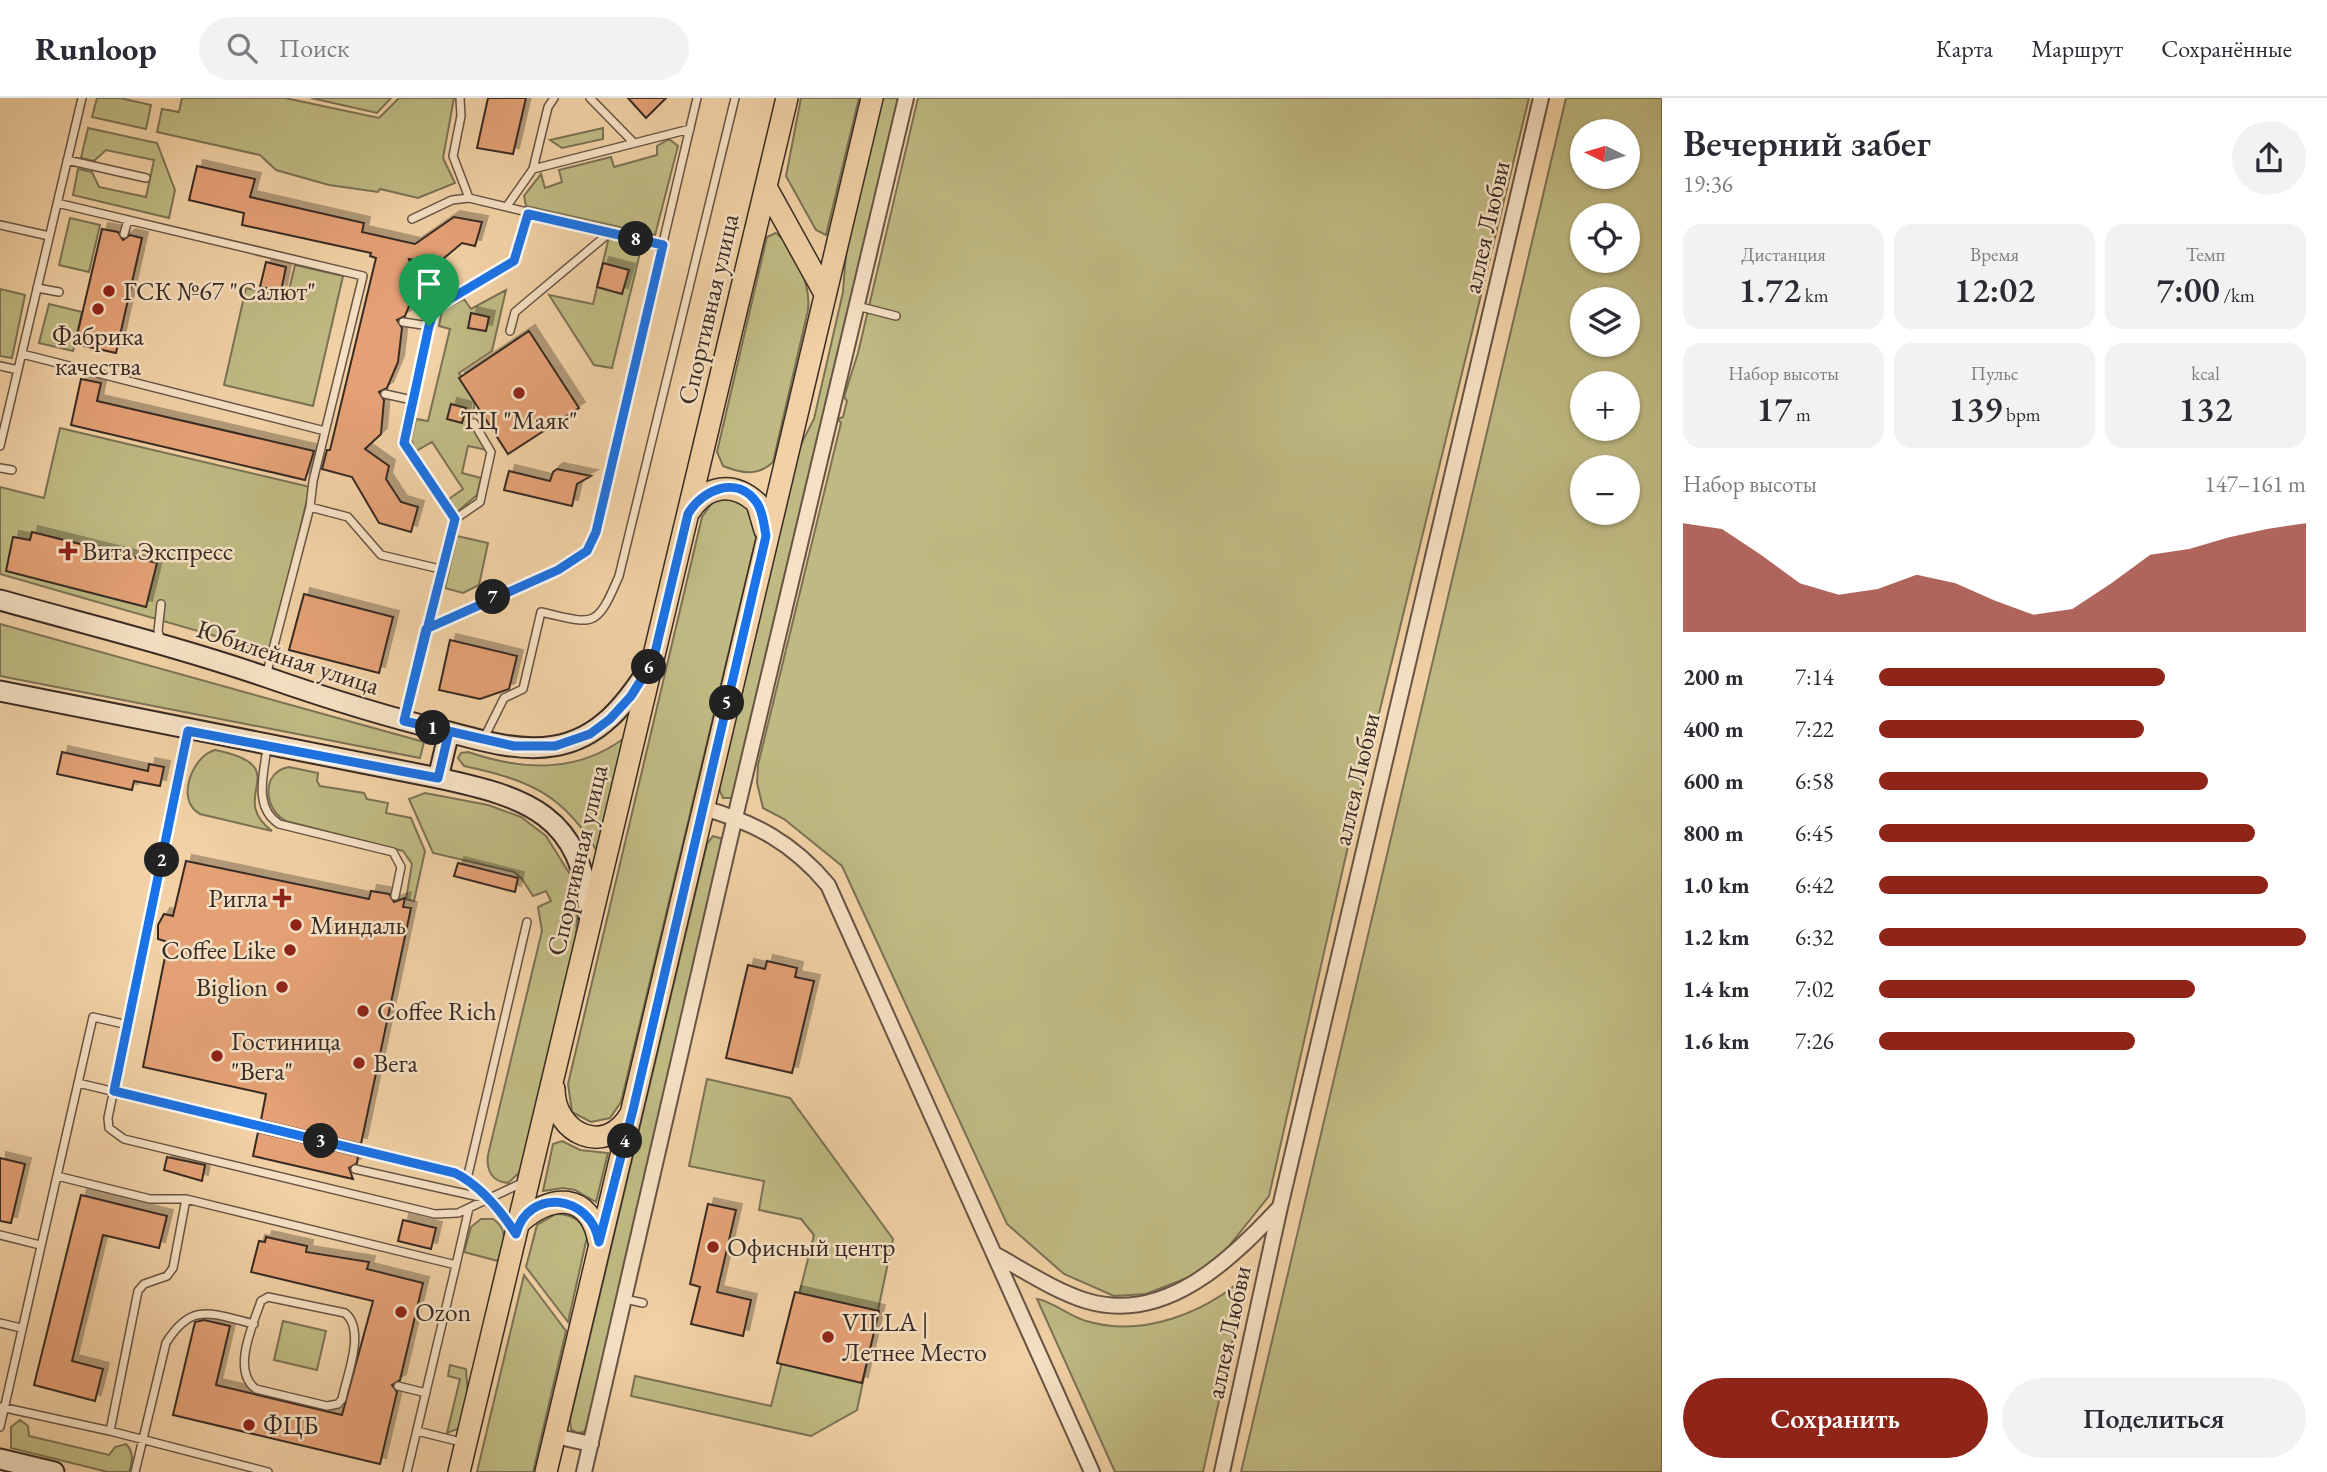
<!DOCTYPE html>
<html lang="ru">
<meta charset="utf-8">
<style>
body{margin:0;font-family:"EB Garamond",serif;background:#f2f2f3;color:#2b2b33;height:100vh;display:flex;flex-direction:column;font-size:26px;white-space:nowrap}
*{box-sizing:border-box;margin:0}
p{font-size:23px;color:#7c7c81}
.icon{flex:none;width:38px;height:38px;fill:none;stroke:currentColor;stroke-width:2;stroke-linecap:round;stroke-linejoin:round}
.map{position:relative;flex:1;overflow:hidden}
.drawer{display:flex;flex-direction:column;background:#fff;width:665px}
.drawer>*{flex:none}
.needle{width:46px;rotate:275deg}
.tools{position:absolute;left:1570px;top:21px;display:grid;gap:14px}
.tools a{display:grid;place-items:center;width:70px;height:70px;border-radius:50%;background:#fff;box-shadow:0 2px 5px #0004;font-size:35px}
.pin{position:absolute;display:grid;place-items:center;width:60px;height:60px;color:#fff;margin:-72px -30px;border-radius:50% 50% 50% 0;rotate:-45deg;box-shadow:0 0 7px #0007}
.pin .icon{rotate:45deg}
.km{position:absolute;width:35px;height:35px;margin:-18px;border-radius:50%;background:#222;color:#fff;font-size:19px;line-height:35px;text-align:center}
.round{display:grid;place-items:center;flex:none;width:74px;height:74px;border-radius:37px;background:#f2f2f3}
.head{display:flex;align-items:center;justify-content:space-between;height:119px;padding:0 21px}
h1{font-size:38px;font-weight:600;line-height:52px}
.stats{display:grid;grid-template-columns:repeat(3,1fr);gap:10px;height:119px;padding:7px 21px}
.stats div{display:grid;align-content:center;border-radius:18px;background:#f2f2f3;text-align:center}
.stats b{font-size:35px;font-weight:600}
.stats small{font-size:19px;font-weight:400}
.stats p{font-size:19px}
.chart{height:196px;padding:14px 21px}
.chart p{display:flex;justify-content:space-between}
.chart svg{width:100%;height:126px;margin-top:7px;fill:#8f2418;opacity:.7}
.action{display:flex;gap:14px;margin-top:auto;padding:14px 21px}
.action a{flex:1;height:80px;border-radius:42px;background:#8f2418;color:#fff;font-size:28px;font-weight:600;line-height:80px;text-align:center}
.action a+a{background:#f2f2f3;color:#2b2b33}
ul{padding:0 21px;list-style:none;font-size:23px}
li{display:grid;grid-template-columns:112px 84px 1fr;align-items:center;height:52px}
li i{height:18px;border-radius:9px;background:#8f2418}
header{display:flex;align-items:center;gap:42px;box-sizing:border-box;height:98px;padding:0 35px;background:#fff;border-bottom:2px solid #e1e1e2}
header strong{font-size:33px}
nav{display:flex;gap:38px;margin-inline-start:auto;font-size:24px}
.search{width:490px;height:63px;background:#f2f2f3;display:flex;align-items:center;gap:18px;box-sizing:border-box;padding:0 24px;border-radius:38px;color:#7c7c81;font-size:26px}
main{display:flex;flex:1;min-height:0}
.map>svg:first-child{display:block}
.green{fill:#bfba83;stroke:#7b7254;stroke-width:2;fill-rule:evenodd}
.building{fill:#e5a176;stroke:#372a24;stroke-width:2;filter:url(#shadow)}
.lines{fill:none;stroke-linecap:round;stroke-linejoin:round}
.lane-casing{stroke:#665444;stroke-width:10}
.street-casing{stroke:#665444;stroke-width:18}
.secondary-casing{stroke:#372a24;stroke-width:23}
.primary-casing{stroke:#372a24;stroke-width:24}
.lane{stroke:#f6e1c4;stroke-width:7}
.street{stroke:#f6e1c4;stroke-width:14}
.secondary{stroke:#f6e1c4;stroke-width:19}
.primary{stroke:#f1d1a5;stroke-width:21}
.route-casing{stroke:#fff;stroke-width:14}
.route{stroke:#1a73e8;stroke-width:9}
.poi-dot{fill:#8f2418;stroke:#f6e1c4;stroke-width:2.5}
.labels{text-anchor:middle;stroke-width:5;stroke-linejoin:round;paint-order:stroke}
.street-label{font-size:26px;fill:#372a24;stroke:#f6e1c4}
.poi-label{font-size:26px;fill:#372a24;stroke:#f6e1c4;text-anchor:start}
</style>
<header>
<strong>Runloop</strong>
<div class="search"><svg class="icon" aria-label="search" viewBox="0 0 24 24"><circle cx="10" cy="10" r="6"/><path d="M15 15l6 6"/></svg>Поиск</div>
<nav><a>Карта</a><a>Маршрут</a><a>Сохранённые</a></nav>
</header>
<main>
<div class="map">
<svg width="1662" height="1374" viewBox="0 0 1662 1374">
<defs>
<filter id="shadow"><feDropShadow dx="6" dy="-6" stdDeviation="0" flood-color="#0004"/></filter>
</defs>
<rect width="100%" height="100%" fill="#f1d1a5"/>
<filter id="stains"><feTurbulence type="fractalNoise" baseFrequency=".00286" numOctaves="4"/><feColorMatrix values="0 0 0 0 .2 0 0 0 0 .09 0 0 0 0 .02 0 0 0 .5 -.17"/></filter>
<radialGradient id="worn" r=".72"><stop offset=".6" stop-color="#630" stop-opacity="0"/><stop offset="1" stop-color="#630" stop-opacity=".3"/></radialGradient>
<path class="green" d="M97,0H120L151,7L146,31L92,19Z
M182,0H285L379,20L399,0H454L443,60L455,85L418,100L380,91L378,94L329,87L276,72L260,57L157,34L162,11L179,14Z
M311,0H391L377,15Z
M801,0H859L826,137L816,132L786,78Z
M881,0H904L735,700H723L719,691L798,352L814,321L843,194L847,143Z
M918,0H1529L1365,673L1269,1098L1221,1158L1192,1178L1146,1196L1114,1198L1064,1176L1007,1126L842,768L784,721L763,710L757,685L758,667L841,325L838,321L843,319L847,303L844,299L858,255Z
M1566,0H1662V1374H1241ZM1582,33H1628V79H1582ZM1582,117H1628V163H1582ZM1628,201V247H1582V201ZM1582,285H1628V331H1582ZM1582,369H1628V415H1582Z
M88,30L157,45L175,92L169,120L73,97L78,71L92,74L99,89L146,99L154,62L106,52L94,63L81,60Z
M603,30V41L562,50L550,42Z
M669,41L678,48L655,137L526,108L524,98L541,76L545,90L562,84L559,72L611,59L614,69L657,57V48Z
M70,120L100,127L89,174L59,167Z
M776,135C796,151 811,188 808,212L773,364C758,379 741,375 723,368L717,354L767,139Z
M609,139L642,147L612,270L594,267L549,197L593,206Z
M295,167L343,178L313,308L224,287L246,190L287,200Z
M0,191L25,197L12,260L0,258Z
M506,192L492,253L459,275L475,302L471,328L487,352L468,348L462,375L481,380L477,397L457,414L449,401L463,391L432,344L416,353L411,342L416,321L428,323L450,231L439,228L442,212L464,201L471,211Z
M49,206L82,214L73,253L39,245Z
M60,330L310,389L271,554L0,476V389L44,400Z
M727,399L747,406L757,436L621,1004L610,1020L591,1024L572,1014L568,986L702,419L712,405Z
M457,438L488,445L479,487L463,495L445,490Z
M0,526L424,644L420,660L0,578Z
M623,641L598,755C564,696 529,682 464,668L458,660L461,655L468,654C521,672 575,676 623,641Z
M215,652C298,669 225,698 272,733L200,716C175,703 192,658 215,652Z
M289,669L318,675L317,683L320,688L364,695L367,701L388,705L386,715L411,720L425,753L414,803L406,801L412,766L403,753L286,723C264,712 260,674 289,669Z
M425,695L488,707L521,719L546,738L573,781L578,808L576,838L521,1073L508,1085C492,1084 486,1072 488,1057L542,833L538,809L551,803L546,793L533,798L522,781L514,774L433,755L409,701Z
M713,738L723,741L588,1326L584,1334L577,1335L571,1331L570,1322L707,746Z
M707,981L790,1000L893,1141L857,1312L811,1338L631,1298L635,1278L771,1308L814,1137L801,1121L759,1112L764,1083L689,1068Z
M562,1043L580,1052L608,1055L596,1104L575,1092L563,1090L543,1093L553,1046Z
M556,1116C571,1116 583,1123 587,1139L568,1224L526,1169L537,1127Z
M481,1121H493C510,1132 503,1146 498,1163L464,1154L471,1129Z
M524,1177L566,1233L533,1374H477Z
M1247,1178L1203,1374H1115L1037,1201C1052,1203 1069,1218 1086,1223C1143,1240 1204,1215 1247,1178Z
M283,1223L326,1233L317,1272L274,1262Z
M450,1267L466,1271L468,1299L460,1330L447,1335L460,1281L448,1278Z
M20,1322L28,1328L29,1338L109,1357L115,1349L126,1346C134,1354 133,1364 129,1374H108L11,1350V1329Z"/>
<path class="building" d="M488,0H526L513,56L477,50Z
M628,0H666L646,20Z
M197,68L255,81L250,99L364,125L362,134L415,146L454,119L482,124L475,148L462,145L437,166L409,161L417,188L405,218L397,222L402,230L398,264L387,290L379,294L384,302L381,336L365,351L389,368L386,381L401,404L418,409L411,434L379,425L352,379L322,371L327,352H330L376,160L370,158L371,155L242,127L244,115L189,102Z
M102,131L118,134L123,142L130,137L142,140L116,255L75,246Z
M266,164L286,169L281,193L260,189Z
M603,165L629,172L622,196L597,189Z
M471,215L489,219L486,233L468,230Z
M529,233L579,310L508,356L459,280Z
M81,281L101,285L97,303L314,353L305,382L71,327Z
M451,306L466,310L462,325L447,321Z
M557,371L591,378L577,386L572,408L504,392L509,373L550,383L553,374Z
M32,434L157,465L146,509L6,473L13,439L30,442Z
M304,496L393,519L379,575L289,552Z
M450,542L517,558L509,591L480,601L439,592Z
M62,654L148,673L149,666L164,669L160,688L134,683L132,692L57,676Z
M186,763L369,801L371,793L389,796L394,804L405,800L403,809L411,810L361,1046L261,1022L266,996L143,969L168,844L158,841V827L164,816L173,818Z
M458,765L518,780L515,794L454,778Z
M767,863L797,870L795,879L814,883L792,975L726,960L748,867L765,871Z
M258,1034L358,1058L357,1065L349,1070L353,1081L253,1058Z
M167,1059L205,1067L202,1083L164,1072Z
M0,1060L25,1066L11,1125L0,1123Z
M81,1097L167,1118L159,1150L103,1137L72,1263L103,1271L95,1303L34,1287Z
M708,1106L736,1112L717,1194L751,1202L743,1238L691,1226L700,1189L690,1186Z
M403,1122L436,1130L431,1151L398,1143Z
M266,1139L307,1148L306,1154L369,1164L367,1171L423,1185L400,1282L392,1287L397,1294L380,1366L173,1317L195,1224L204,1222L230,1228L216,1287L342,1317L373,1203L251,1174L259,1143L265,1144Z
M795,1194L879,1213L862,1285L777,1265Z"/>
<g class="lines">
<g class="lane-casing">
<path id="lane" d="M460,0L461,18L453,58L469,100
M590,0L634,45
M67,62L146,80
M533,71L690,31
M57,105L363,178L313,383L310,409L266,578
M507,108L533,71L548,9L554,0
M412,121L452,102L469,100L664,147
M0,127L49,138
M124,136L128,122
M37,190L59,194
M857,208L896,218
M403,224L429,228
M510,233L515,214L608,136
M22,256L325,333
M0,268L18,272
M385,296L412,302
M0,348L82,0
M0,370L12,372
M310,409L348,419L381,457L440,471
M455,421L404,345L429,228L435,210L514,163L528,116
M161,506L158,533L161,543
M426,531L506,493L558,472L587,453L595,434L697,0
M405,621L455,421L480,404L491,354L474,325
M188,633L108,1020L109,1030L124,1041L435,1116L458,1115L522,1085
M483,642L504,600L523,591L541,514C594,526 596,532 619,478L735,0
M267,649C264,676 253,709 279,726L393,754L401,769L395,798
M78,985L455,1075L467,1081L512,1129
M355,1071L484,1100
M57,1078L150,1101H186L456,1167L407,1374
M467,1081L527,824
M0,1137L40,1147
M456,1167L469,1110
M268,1199L345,1215C366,1232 347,1277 342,1301L338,1306L327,1308L256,1291C231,1273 253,1227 261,1203Z
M625,1201L643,1205
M0,1225L21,1230
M398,1288L426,1295
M1,1309L110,1333L268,1374
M0,1329L93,919L128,927
M110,1333L138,1193L144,1186L167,1178L173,1170L186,1101
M417,1333L465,1345
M135,1374L166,1245C192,1203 212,1216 254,1226"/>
</g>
<g class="street-casing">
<path id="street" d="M703,710C754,724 793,745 828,787L1092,1374
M996,1157C1025,1173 1055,1193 1087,1203C1165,1226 1231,1162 1279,1110
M555,1338L591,1346
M584,1374L728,749L906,0
M1222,1374L1280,1109L1541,0"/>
</g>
<g class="secondary-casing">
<path id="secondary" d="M0,502C89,527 179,549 266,579C326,600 387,619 449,634C483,643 519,654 554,648C599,641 626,606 649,570
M0,593L438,680C527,699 583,717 589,818
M438,680L449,634
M0,1361L54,1374"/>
</g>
<g class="primary-casing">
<path id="primary" d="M766,89L824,194
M689,414C706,387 733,383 757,405L765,432
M554,991C554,1036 606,1059 630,1017
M519,1125C550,1096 590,1093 599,1144
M459,1374L787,0
M546,1374L872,0"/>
</g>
<use href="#lane" class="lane"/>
<use href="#street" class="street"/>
<use href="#secondary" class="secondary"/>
<use href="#primary" class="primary"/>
</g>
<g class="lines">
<g class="route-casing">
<path id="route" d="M429,228L404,345L455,421L404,623L449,634L438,680L188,633L114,993L455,1075C479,1087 501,1113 516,1136C528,1089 591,1096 599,1144L633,1012L766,438C764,427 763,414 757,405C737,376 702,392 688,416L653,563L631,598L610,621L590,636L555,648H514L404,623L426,531L558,472L587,453L596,434L663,147L528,116L514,163L435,210L429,228"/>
</g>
<use href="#route" class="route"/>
</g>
<g class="poi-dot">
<circle cx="109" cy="193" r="7"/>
<circle cx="98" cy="211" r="7"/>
<circle cx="519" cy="295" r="7"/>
<path d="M64.5 442.5h7v7h7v7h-7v7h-7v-7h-7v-7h7z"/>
<path d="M278.5 789.5h7v7h7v7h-7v7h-7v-7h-7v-7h7z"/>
<circle cx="296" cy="827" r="7"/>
<circle cx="290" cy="852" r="7"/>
<circle cx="282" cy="889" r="7"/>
<circle cx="363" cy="913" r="7"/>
<circle cx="217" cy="958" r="7"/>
<circle cx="359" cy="965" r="7"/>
<circle cx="713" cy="1149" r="7"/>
<circle cx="401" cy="1214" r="7"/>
<circle cx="828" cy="1239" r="7"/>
<circle cx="249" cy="1327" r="7"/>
</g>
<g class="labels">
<g class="street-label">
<text transform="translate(1486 129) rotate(-77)" y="9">аллея Любви</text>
<text transform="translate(708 211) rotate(-77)" y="9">Спортивная улица</text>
<text transform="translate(288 559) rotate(18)" y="9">Юбилейная улица</text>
<text transform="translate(1356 681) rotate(-77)" y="9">аллея Любви</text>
<text transform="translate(577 762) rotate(-77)" y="9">Спортивная улица</text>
<text transform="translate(1228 1234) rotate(-78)" y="9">аллея Любви</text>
</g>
<g class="poi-label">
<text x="123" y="202">ГСК №67 "Салют"</text>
<text x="98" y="247" text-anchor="middle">Фабрика<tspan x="98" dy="30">качества</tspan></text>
<text x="519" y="331" text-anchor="middle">ТЦ "Маяк"</text>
<text x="82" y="462">Вита Экспресс</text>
<text x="268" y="809" text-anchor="end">Ригла</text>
<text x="310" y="836">Миндаль</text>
<text x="276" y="861" text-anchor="end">Coffee Like</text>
<text x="268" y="898" text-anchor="end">Biglion</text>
<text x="377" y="922">Coffee Rich</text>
<text x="231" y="952">Гостиница<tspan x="231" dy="30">"Вега"</tspan></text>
<text x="373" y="974">Вега</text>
<text x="727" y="1158">Офисный центр</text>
<text x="415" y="1223">Ozon</text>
<text x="842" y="1233">VILLA |<tspan x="842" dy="30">Летнее Место</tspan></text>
<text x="263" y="1336">ФЦБ</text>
</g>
</g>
<rect width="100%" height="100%" filter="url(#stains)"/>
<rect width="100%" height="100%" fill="url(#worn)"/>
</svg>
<div class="tools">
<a><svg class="needle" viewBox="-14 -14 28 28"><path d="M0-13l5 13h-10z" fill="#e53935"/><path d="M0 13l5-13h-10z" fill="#7c7c81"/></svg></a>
<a><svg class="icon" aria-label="locate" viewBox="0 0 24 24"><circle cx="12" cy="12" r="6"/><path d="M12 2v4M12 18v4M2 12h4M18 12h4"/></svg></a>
<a><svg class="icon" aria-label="layers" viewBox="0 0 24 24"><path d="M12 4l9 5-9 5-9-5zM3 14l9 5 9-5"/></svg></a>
<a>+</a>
<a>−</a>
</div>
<div class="pin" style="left:429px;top:228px;background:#1e9e55"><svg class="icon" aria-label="arrive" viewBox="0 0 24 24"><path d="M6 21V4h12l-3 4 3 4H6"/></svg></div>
<b class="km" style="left:433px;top:630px">1</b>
<b class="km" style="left:162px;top:762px">2</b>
<b class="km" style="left:321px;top:1043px">3</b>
<b class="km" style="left:625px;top:1043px">4</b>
<b class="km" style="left:727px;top:605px">5</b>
<b class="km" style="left:649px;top:569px">6</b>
<b class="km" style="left:493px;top:499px">7</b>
<b class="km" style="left:636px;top:141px">8</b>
</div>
<section class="drawer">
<div class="head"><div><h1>Вечерний забег</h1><p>19:36</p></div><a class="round"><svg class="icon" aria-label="share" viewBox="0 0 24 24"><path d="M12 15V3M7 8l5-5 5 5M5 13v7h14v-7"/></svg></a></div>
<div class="stats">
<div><p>Дистанция</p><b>1.72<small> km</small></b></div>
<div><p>Время</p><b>12:02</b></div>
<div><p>Темп</p><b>7:00<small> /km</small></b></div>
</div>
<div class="stats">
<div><p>Набор высоты</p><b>17<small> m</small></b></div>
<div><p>Пульс</p><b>139<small> bpm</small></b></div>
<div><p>kcal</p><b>132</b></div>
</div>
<div class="chart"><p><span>Набор высоты</span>147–161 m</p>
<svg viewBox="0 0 160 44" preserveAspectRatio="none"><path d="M0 44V6L10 8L20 17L30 27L40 31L50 29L60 24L70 27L80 33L90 38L100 36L110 27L120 17L130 15L140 11L150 8L160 6V44z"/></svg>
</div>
<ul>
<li><b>200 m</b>7:14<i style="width:67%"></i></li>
<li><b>400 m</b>7:22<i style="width:62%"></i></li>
<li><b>600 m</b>6:58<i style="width:77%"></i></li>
<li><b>800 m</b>6:45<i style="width:88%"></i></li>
<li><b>1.0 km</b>6:42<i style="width:91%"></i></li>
<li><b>1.2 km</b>6:32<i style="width:100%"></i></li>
<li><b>1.4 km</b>7:02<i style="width:74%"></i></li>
<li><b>1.6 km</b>7:26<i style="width:60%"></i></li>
</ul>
<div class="action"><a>Сохранить</a><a>Поделиться</a></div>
</section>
</main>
